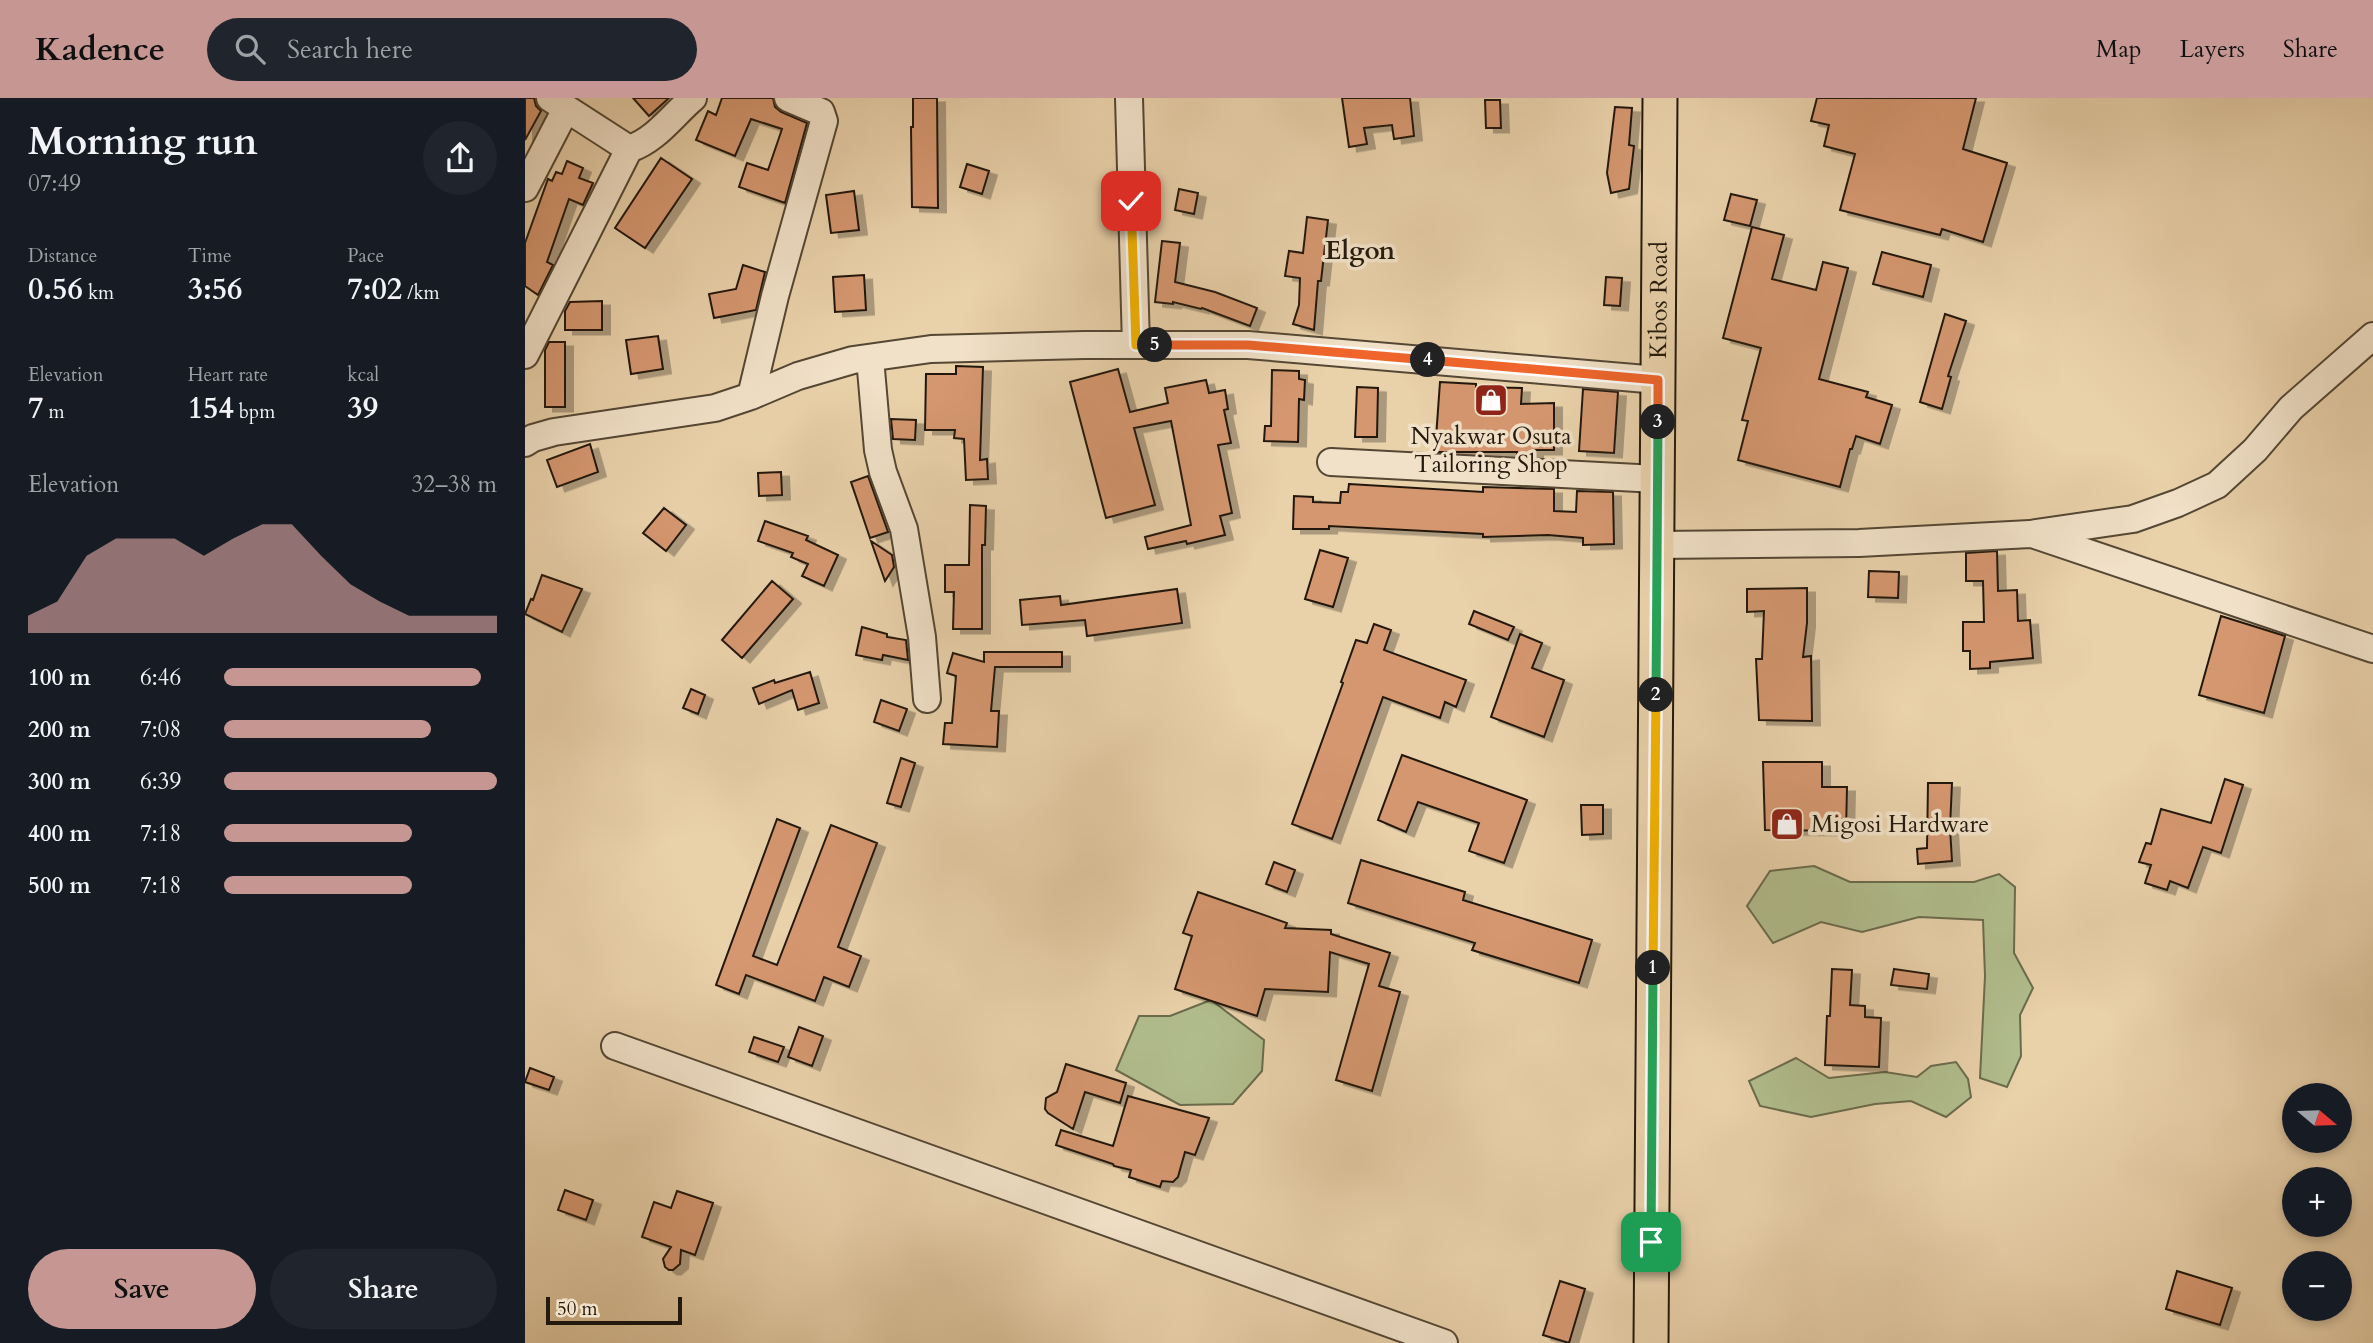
<!DOCTYPE html>
<meta charset="utf-8">
<style>
body{margin:0;font-family:Cardo,serif;background:#20242c;color:#f1f3f6;height:100vh;display:flex;flex-direction:column;font-size:26px;white-space:nowrap}
*{box-sizing:border-box;margin:0}
p{font-size:23px;color:#9ea1a6}
.icon{flex:none;width:38px;height:38px;fill:none;stroke:currentColor;stroke-width:2;stroke-linecap:round;stroke-linejoin:round}
.map{position:relative;flex:1;overflow:hidden}
.drawer{display:flex;flex-direction:column;background:#171b24;width:525px}
.drawer>*{flex:none}
.needle{width:46px;rotate:109deg}
.buttons{position:absolute;left:1757px;top:985px;display:grid;gap:14px}
.buttons a{display:grid;place-items:center;width:70px;height:70px;border-radius:50%;background:#171b24;box-shadow:0 4px 10px #0003;font-size:35px}
.scale{position:absolute;left:21px;bottom:18px;width:136px;box-sizing:border-box;padding-left:7px;border:4px solid #23190c;border-top:0;font-size:19px;line-height:24px;white-space:nowrap;color:#23190c;-webkit-text-stroke:5px #f1e1c8;paint-order:stroke}
.pin{position:absolute;display:grid;place-items:center;width:60px;height:60px;color:#fff;margin:-30px;border-radius:14px;box-shadow:0 4px 10px #0006}
.km{position:absolute;width:35px;height:35px;margin:-18px;border-radius:50%;background:#222;color:#fff;font-size:19px;line-height:35px;text-align:center}
.round{display:grid;place-items:center;flex:none;width:74px;height:74px;border-radius:37px;background:#20242c}
.headline{display:flex;align-items:center;justify-content:space-between;height:119px;padding:0 28px}
h1{font-size:38px;font-weight:600;line-height:52px}
.metrics{display:grid;grid-template-columns:repeat(3,1fr);gap:10px;height:119px;padding:7px 28px}
.metrics div{display:grid;align-content:center}
.metrics b{font-size:30px;font-weight:600}
.metrics small{font-size:19px;font-weight:400}
.metrics p{font-size:19px}
.chart{height:196px;padding:14px 28px}
.chart p{display:flex;justify-content:space-between}
.chart svg{width:100%;height:126px;margin-top:7px;fill:#c59692;opacity:.7}
.button{display:flex;gap:14px;margin-top:auto;padding:14px 28px}
.button a{flex:1;height:80px;border-radius:42px;background:#c59692;color:#111;font-size:28px;font-weight:600;line-height:80px;text-align:center}
.button a+a{background:#20242c;color:#f1f3f6}
ul{padding:0 28px;list-style:none;font-size:23px}
li{display:grid;grid-template-columns:112px 84px 1fr;align-items:center;height:52px}
li i{height:18px;border-radius:9px;background:#c59692}
header{display:flex;align-items:center;gap:42px;box-sizing:border-box;height:98px;padding:0 35px;background:#c59692;color:#111}
header strong{font-size:33px}
nav{display:flex;gap:38px;margin-inline-start:auto;font-size:24px}
.search{width:490px;height:63px;background:#20242c;display:flex;align-items:center;gap:18px;box-sizing:border-box;padding:0 24px;border-radius:38px;color:#9ea1a6;font-size:26px}
main{display:flex;flex:1;min-height:0}
.map>svg:first-child{display:block}
.green{fill:#b1bd8d;stroke:#6a6b4c;stroke-width:2}
.building{fill:#d5976f;stroke:#23190c;stroke-width:2;filter:url(#shadow)}
.lines{fill:none;stroke-linecap:round;stroke-linejoin:round}
.minor-casing{stroke:#544734;stroke-width:30}
.major-casing{stroke:#23190c;stroke-width:37}
.minor{stroke:#f1e1c8;stroke-width:26}
.major{stroke:#e9d1aa;stroke-width:33}
.split-1-casing{stroke:#fff;stroke-width:14}
.split-2-casing{stroke:#fff;stroke-width:14}
.split-3-casing{stroke:#fff;stroke-width:14}
.split-4-casing{stroke:#fff;stroke-width:14}
.split-5-casing{stroke:#fff;stroke-width:14}
.split-6-casing{stroke:#fff;stroke-width:14}
.split-1{stroke:#22a559;stroke-width:9}
.split-2{stroke:#f5b400;stroke-width:9}
.split-3{stroke:#22a559;stroke-width:9}
.split-4{stroke:#f0652b;stroke-width:9}
.split-5{stroke:#f0652b;stroke-width:9}
.split-6{stroke:#f5b400;stroke-width:9}
.labels{text-anchor:middle;stroke-width:7;stroke-linejoin:round;paint-order:stroke}
.street-label{font-size:24px;fill:#23190c;stroke:#f1e1c8}
.poi-label{font-size:24px;fill:#23190c;stroke:#f1e1c8}
.neighbourhood-label{font-size:26px;font-weight:bold;fill:#23190c;stroke:#f1e1c8}
</style>
<header>
<strong>Kadence</strong>
<div class="search"><svg class="icon" aria-label="search" viewBox="0 0 24 24"><circle cx="10" cy="10" r="6"/><path d="M15 15l6 6"/></svg>Search here</div>
<nav><a>Map</a><a>Layers</a><a>Share</a></nav>
</header>
<main>
<section class="drawer">
<div class="headline"><div><h1>Morning run</h1><p>07:49</p></div><a class="round"><svg class="icon" aria-label="share" viewBox="0 0 24 24"><path d="M12 15V3M7 8l5-5 5 5M5 13v7h14v-7"/></svg></a></div>
<div class="metrics">
<div><p>Distance</p><b>0.56<small> km</small></b></div>
<div><p>Time</p><b>3:56</b></div>
<div><p>Pace</p><b>7:02<small> /km</small></b></div>
</div>
<div class="metrics">
<div><p>Elevation</p><b>7<small> m</small></b></div>
<div><p>Heart rate</p><b>154<small> bpm</small></b></div>
<div><p>kcal</p><b>39</b></div>
</div>
<div class="chart"><p><span>Elevation</span>32–38 m</p>
<svg viewBox="0 0 160 44" preserveAspectRatio="none"><path d="M0 44V38L10 33L20 17L30 11L40 11L50 11L60 17L70 11L80 6L90 6L100 17L110 27L120 33L130 38L140 38L150 38L160 38V44z"/></svg>
</div>
<ul>
<li><b>100 m</b>6:46<i style="width:94%"></i></li>
<li><b>200 m</b>7:08<i style="width:76%"></i></li>
<li><b>300 m</b>6:39<i style="width:100%"></i></li>
<li><b>400 m</b>7:18<i style="width:69%"></i></li>
<li><b>500 m</b>7:18<i style="width:69%"></i></li>
</ul>
<div class="button"><a>Save</a><a>Share</a></div>
</section>
<div class="map">
<svg width="1848" height="1245" viewBox="0 0 1848 1245">
<defs>
<filter id="shadow"><feDropShadow dx="8" dy="4.5" stdDeviation="0" flood-color="#0004"/></filter>
</defs>
<rect width="100%" height="100%" fill="#e9d1aa"/>
<filter id="stains"><feTurbulence type="fractalNoise" baseFrequency=".00286" numOctaves="4"/><feColorMatrix values="0 0 0 0 .2 0 0 0 0 .09 0 0 0 0 .02 0 0 0 .5 -.17"/></filter>
<radialGradient id="worn" r=".72"><stop offset=".6" stop-color="#630" stop-opacity="0"/><stop offset="1" stop-color="#630" stop-opacity=".3"/></radialGradient>
<path class="green" d="M1289,768L1325,784H1449L1474,776L1490,789L1489,855L1508,890L1495,917L1496,958L1482,989L1455,980L1460,878L1458,822L1394,819L1337,834L1296,824L1248,845L1222,808L1245,773Z
M686,902L739,942L737,973L708,1006L655,1007L591,972L614,918H645Z
M1271,960L1304,980L1360,974L1392,979L1406,968L1431,964L1443,981L1446,999L1421,1019L1386,1003L1350,1006L1286,1019L1235,1008L1224,983Z"/>
<path class="building" d="M0,0H9L11,8L16,13L0,42Z
M108,0H144L124,18Z
M197,0H248L250,9L256,14L282,25L260,105L214,89L222,65L243,72L257,31L226,21L210,58L171,42L183,13L191,17Z
M388,0H412L413,110L387,109L386,29H388Z
M817,0H885L889,38L869,41L867,27L839,30L842,46L824,49Z
M1292,0H1451L1438,51L1482,65L1458,144L1417,131L1415,137L1315,112L1330,56L1299,48L1304,27L1286,23Z
M960,2H975L976,30H961Z
M1090,9L1107,10L1104,47L1109,48L1104,91L1086,95L1082,75Z
M136,60L167,81L120,150L90,130Z
M42,63L58,70L54,80L68,85L58,107L44,101L22,164L28,167L13,197L0,188V145L23,81L27,83L31,74L37,76Z
M442,66L464,73L457,96L435,89Z
M654,91L673,95L669,116L650,112Z
M329,93L334,132L306,135L301,97Z
M1206,96L1232,102L1225,128L1199,122Z
M782,119L803,122L796,183H793L789,232L768,226L774,207L775,180L760,178L764,153L778,155Z
M1227,129L1259,137L1247,181L1291,192L1298,164L1323,170L1294,281L1343,294L1341,299L1367,307L1355,346L1331,338L1327,351H1325L1315,389L1213,362L1223,323L1217,322L1236,250L1198,240Z
M637,143L655,145L650,184L690,194L732,210L725,228L677,210L676,211L648,204V206L630,204Z
M1357,154L1406,167L1398,199L1348,186Z
M218,167L240,174L231,212L189,220L184,196L211,191Z
M339,177L341,212L310,214L308,179Z
M1081,179L1097,180L1095,208L1079,207Z
M77,203V232H40V213L45,204Z
M1420,216L1441,223L1423,278L1426,279L1417,311L1395,304Z
M133,238L138,271L106,276L101,242Z
M24,244H40V309H20V252Z
M431,268L458,269L455,362L462,361L463,381L441,382L439,341L429,340L430,332H400L401,276H431Z
M593,271L605,314L643,305L640,290L681,282L684,295L700,292L703,311L699,312L706,345L693,347L707,415L695,418L700,437L662,446L661,443L623,451L620,439L666,427L646,323L609,330L630,407L581,420L545,284Z
M747,272L774,273V281L780,282L779,302L774,301L773,344L739,343L740,328H746Z
M915,284L951,286V289L997,290L996,306L1029,305V352H1010V359L992,358V354H910Z
M832,289L853,290L852,339H830Z
M1058,291L1093,294L1089,355L1054,353Z
M366,321L391,322L390,342L368,341Z
M65,346L73,374L32,389L22,362Z
M256,374L257,397L234,398L233,375Z
M343,378L363,434L345,440L326,384Z
M824,386L958,394V389L1029,391V413L1051,414L1052,393L1088,394L1089,446L1058,447V440L1023,437L958,439V436L804,428V431H768L769,398L788,399V404L815,405L816,394H823Z
M445,407L461,408L460,447H457V531H428L429,494H420V467H444Z
M139,410L161,427L141,453L118,435Z
M240,423L283,438L281,442L313,457L299,488L277,478L283,466L266,459L268,455L233,443Z
M346,443L367,457L369,469L360,483Z
M795,452L823,460L808,509L780,501Z
M1472,453L1473,493L1492,492L1493,523L1505,522L1508,560L1465,564V570L1445,571V553H1438V524H1459L1458,483H1441V455Z
M1344,473L1374,474L1373,500L1343,499Z
M17,477L57,491L37,534L0,516L6,501L8,502Z
M247,483L268,501L217,560L197,542Z
M1282,490V525L1278,559L1286,558L1287,623L1234,622L1231,561H1237L1239,513L1222,514V491Z
M652,491L657,525L562,538L560,522L497,527L495,502L535,498L536,507Z
M949,513L989,529L983,542L944,526Z
M1696,518L1760,538L1739,615L1674,597Z
M849,526L866,532L859,552L941,582L931,609L920,604L915,620L858,599L807,741L767,726L818,585L816,584L831,542L842,545Z
M337,529L362,536V539L381,542L383,562L358,557L357,562L331,557Z
M995,536L1017,545L1007,570L1039,582L1019,639L966,619Z
M459,554H537V569H470L466,613H474L472,649L418,646L420,625H427L431,578L422,575L428,555L459,564Z
M285,574L294,605L273,612L267,592L234,606L228,590L249,582L250,585Z
M166,591L180,597L173,616L158,610Z
M356,602L382,611L374,633L349,624Z
M877,657L1002,702L979,765L944,753L954,725L893,704L881,734L853,722Z
M376,660L390,665L376,709L362,705Z
M1238,664H1297V689H1322L1321,733L1240,732Z
M1700,681L1718,687L1696,755L1678,749L1663,790L1645,783L1642,792L1620,785L1626,767L1614,764L1621,745L1626,746L1636,711L1686,725Z
M1403,685H1427L1425,730L1427,763L1393,766L1392,751L1402,750Z
M1056,707H1078V736L1057,737Z
M252,721L275,730L228,858L252,867L306,727L352,745L313,849L336,858L324,889L299,879L290,903L221,877L214,896L191,887Z
M836,762L940,794L938,802L1067,842L1054,885L947,852L950,845L823,805Z
M749,764L770,772L762,794L741,786Z
M673,794L762,825L760,830L806,832V836L865,855L854,888L875,894L847,993L811,982L844,866L805,854L803,894L740,891L732,918L650,891L667,838L658,835Z
M1307,871L1327,872L1325,907L1340,908V919L1356,920L1354,969L1300,967L1302,918H1305Z
M1369,871L1404,876L1402,891L1366,887Z
M274,929L298,938L287,968L263,959Z
M229,939L259,949L253,964L224,954Z
M541,966L601,985L595,1005L560,994L548,1031L523,1015L520,1011L521,1000L532,994Z
M5,970L29,979L24,992L0,984Z
M603,998L684,1020L670,1057L660,1054L653,1079L648,1084L637,1083L635,1089L604,1079L606,1072L589,1068L588,1066L531,1047L536,1032L588,1048Z
M40,1092L68,1102L61,1122L33,1112Z
M152,1093L188,1105L170,1157L156,1152L155,1166L148,1172H144L140,1169L138,1161L146,1149L117,1139L129,1104L146,1110Z
M1652,1173L1707,1190L1695,1227L1641,1211Z
M1035,1183L1060,1191L1044,1245L1018,1237Z"/>
<g class="lines">
<g class="minor-casing">
<path id="minor" d="M25,0L104,51
M604,0L611,247
M0,90L41,11
M0,257L104,51C131,42 147,18 168,0
M345,260L353,352L358,374L379,431L397,539L402,601
M226,298L250,198L299,23L296,14L263,0
M0,345L8,340L29,334L190,310L226,298L273,278L328,262L406,251L559,247H723L1133,282
M806,364L1132,381
M1510,437L1848,551
M1132,447L1334,445L1505,436L1608,421L1653,405L1692,387L1730,352L1766,310L1848,238
M90,948L919,1245"/>
</g>
<g class="major-casing">
<g id="major">
<path id="s1" d="M1126,1245L1135,0"/>
</g>
</g>
<use href="#minor" class="minor"/>
<use href="#major" class="major"/>
</g>
<g class="lines">
<g class="split-1-casing">
<path id="split-1" d="M1126,1144L1128,870"/>
</g>
<g class="split-2-casing">
<path id="split-2" d="M1128,870L1131,597"/>
</g>
<g class="split-3-casing">
<path id="split-3" d="M1131,597L1133,324"/>
</g>
<g class="split-4-casing">
<path id="split-4" d="M903,262L1133,282V324"/>
</g>
<g class="split-5-casing">
<path id="split-5" d="M630,247H723L903,262"/>
</g>
<g class="split-6-casing">
<path id="split-6" d="M606,103L611,247H630"/>
</g>
<use href="#split-1" class="split-1"/>
<use href="#split-2" class="split-2"/>
<use href="#split-3" class="split-3"/>
<use href="#split-4" class="split-4"/>
<use href="#split-5" class="split-5"/>
<use href="#split-6" class="split-6"/>
</g>
<defs>
<g id="shop-square" transform="scale(1.75)"><rect x="-9" y="-9" width="18" height="18" rx="4" fill="#8f2418" stroke="#f1e1c8"/><path d="M-5-2.5h2.3a2.7 3.5 0 0 1 5.4 0H5L5.5 6h-11ZM-1.5-2.5h3a1.5 2.3 0 0 0-3 0Z" fill="#fff"/></g>
</defs>
<g fill-rule="evenodd">
<use href="#shop-square" x="966" y="302"/>
<use href="#shop-square" x="1262" y="726"/>
</g>
<g class="labels">
<g class="street-label">
<text dy="8" stroke="none"><textPath href="#s1" startOffset="1043">Kibos Road</textPath></text>
</g>
<g class="poi-label">
<text x="966" y="346">Nyakwar Osuta<tspan x="966" dy="28">Tailoring Shop</tspan></text>
<text x="1286" y="734" text-anchor="start">Migosi Hardware</text>
</g>
<g class="neighbourhood-label">
<text x="835" y="161">Elgon</text>
</g>
</g>
<rect width="100%" height="100%" filter="url(#stains)"/>
<rect width="100%" height="100%" fill="url(#worn)"/>
</svg>
<div class="buttons">
<a><svg class="needle" viewBox="-14 -14 28 28"><path d="M0-13l5 13h-10z" fill="#e53935"/><path d="M0 13l5-13h-10z" fill="#9ea1a6"/></svg></a>
<a>+</a>
<a>−</a>
</div>
<div class="scale">50 m</div>
<div class="pin" style="left:1126px;top:1144px;background:#1e9e55"><svg class="icon" aria-label="arrive" viewBox="0 0 24 24"><path d="M6 21V4h12l-3 4 3 4H6"/></svg></div>
<div class="pin" style="left:606px;top:103px;background:#d93025"><svg class="icon" aria-label="check" viewBox="0 0 24 24"><path d="M5 12l5 5 9-10"/></svg></div>
<b class="km" style="left:1128px;top:870px">1</b>
<b class="km" style="left:1131px;top:597px">2</b>
<b class="km" style="left:1133px;top:324px">3</b>
<b class="km" style="left:903px;top:262px">4</b>
<b class="km" style="left:630px;top:247px">5</b>
</div>
</main>
